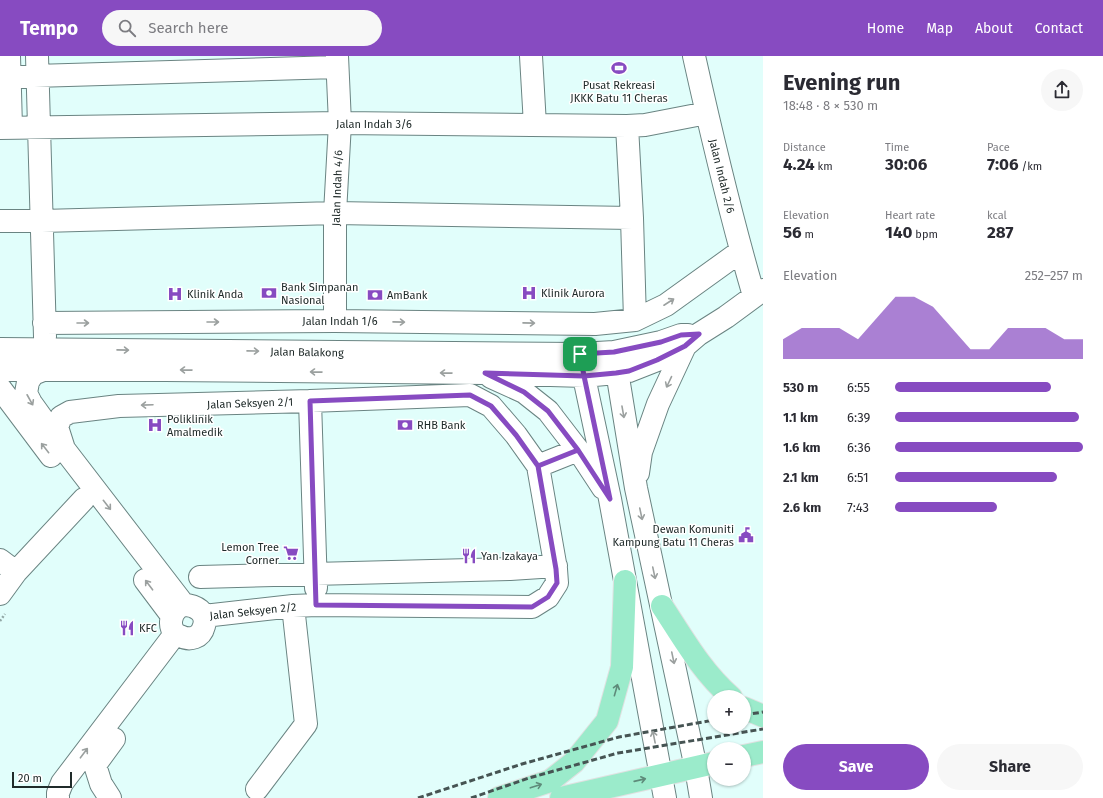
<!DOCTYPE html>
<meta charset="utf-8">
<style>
body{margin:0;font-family:"Fira Sans",sans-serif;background:#f7f7f7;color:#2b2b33;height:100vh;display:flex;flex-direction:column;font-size:15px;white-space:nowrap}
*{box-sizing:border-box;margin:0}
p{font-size:13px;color:#7c7c81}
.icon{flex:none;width:22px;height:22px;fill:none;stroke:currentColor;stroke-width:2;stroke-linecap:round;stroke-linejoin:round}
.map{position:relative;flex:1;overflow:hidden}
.side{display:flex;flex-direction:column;background:#fff;width:340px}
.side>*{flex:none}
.fabs{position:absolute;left:707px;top:634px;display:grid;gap:8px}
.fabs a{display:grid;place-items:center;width:44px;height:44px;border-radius:50%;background:#fff;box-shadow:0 1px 3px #0004;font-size:20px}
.scale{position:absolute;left:12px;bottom:10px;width:60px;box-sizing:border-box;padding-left:4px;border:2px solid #202b2a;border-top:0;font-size:11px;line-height:14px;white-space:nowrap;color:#202b2a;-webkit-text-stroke:3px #fff;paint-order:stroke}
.pin{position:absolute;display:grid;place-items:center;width:34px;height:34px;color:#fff;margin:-17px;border-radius:8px;box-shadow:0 2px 6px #0006}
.round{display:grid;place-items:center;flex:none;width:42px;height:42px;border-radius:21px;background:#f7f7f7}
.overview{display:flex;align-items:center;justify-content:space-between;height:68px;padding:0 20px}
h1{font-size:22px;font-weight:700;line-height:30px}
.stats{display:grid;grid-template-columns:repeat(3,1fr);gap:6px;height:68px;padding:4px 20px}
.stats div{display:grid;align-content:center}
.stats b{font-size:17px;font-weight:700}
.stats small{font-size:11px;font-weight:400}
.stats p{font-size:11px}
.chart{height:112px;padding:8px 20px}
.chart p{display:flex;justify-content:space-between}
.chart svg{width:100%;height:72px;margin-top:4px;fill:#874bc1;opacity:.7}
.primary-button{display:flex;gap:8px;margin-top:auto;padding:8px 20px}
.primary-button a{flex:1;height:46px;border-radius:24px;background:#874bc1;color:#fff;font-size:16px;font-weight:700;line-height:46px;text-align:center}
.primary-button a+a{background:#f7f7f7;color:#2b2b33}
ul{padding:0 20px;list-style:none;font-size:13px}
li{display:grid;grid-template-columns:64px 48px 1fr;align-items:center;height:30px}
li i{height:10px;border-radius:5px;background:#874bc1}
header{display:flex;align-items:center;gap:24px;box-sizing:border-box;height:56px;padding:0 20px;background:#874bc1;color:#fff}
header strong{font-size:19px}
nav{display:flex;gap:22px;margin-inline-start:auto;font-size:14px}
.search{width:280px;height:36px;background:#f7f7f7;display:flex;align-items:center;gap:10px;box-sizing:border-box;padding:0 14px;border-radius:22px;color:#7c7c81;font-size:15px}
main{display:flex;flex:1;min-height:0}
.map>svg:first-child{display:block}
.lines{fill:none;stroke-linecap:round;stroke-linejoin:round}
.minor-casing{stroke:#6a8482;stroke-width:24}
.highway-casing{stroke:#e0e1e1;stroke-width:24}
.path{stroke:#91a7a5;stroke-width:2.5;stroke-dasharray:2 2;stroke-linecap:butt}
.minor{stroke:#fff;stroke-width:22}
.highway{stroke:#9bebcb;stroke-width:22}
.rail{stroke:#465453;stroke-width:3;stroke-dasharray:6 3;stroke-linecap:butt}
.oneway{stroke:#9ba09f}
.oneway2{stroke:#5e8b7a}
.route-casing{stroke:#fff;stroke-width:8}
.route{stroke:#874bc1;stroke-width:5}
.labels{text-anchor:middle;stroke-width:3;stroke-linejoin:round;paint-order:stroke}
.poi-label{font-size:11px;fill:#202b2a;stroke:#fff;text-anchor:start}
.street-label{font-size:11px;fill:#202b2a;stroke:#fff}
</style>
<header>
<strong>Tempo</strong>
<div class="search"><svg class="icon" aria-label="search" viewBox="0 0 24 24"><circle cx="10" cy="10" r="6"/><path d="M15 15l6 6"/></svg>Search here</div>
<nav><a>Home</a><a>Map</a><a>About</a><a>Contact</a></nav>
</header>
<main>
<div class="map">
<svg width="763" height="742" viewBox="0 0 763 742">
<rect width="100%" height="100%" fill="#e1fefb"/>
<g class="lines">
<g class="minor-casing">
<path id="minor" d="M9,0L11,71
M37,0L45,281
M531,0L535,69
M694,0C712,81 731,161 754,240
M0,21L337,11
M627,70L632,162L635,264
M0,72L340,67L627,70L645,69L707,57
M0,165H42L335,157L632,162
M335,265V157L340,67L337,0
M44,267L335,265L595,268L635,264L666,249L741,195
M0,293L580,298L614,296L661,286L681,279H688
M615,303L636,432L696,712L701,742
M581,307L610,443L665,742
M0,314H165L485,317L584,320L616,317L629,315L657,304L685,290L699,278L726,261L763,234
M43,314L33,318L28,326L26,337L31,347L64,393L184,549
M491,321L524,336L548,355L578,394L603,432
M0,332L51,400
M310,345L316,532
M64,393L57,371L61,361L70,356L119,350L310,345L470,339L491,350L516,379L538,410L556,513L557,527L548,541L532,551L317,549L293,550L204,560
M538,410L578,394
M638,417L641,396L658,348L685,290
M0,504L16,516
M200,521L510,513L556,510
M145,524L172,560
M0,538L16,516L84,443
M184,549C195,549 208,556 204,570C201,582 190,585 180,580C178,579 176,579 175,577C168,570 171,557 178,552C180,550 182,550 184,549Z
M257,733L306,668L293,550
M58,742V737L62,727L175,578
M110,742L101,728L95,709L114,683"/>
</g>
<g class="highway-casing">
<path id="highway" d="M662,550C683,582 702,616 731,641
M744,652L763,660
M744,700L763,696
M499,742L550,725L574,706L607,665L622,611L625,525
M561,742L714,707"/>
</g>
<path class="path" d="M0,565L5,558"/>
<use href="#minor" class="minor"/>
<use href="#highway" class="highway"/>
<path class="rail" d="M744,659L763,656
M418,742L522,708L619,681L714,664
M471,742L529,722L618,697L763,673"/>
</g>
<defs><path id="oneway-shaft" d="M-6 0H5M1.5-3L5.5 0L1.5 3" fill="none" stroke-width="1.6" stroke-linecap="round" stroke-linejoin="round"/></defs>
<g class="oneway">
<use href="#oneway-shaft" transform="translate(669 246) rotate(-33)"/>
<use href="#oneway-shaft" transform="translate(213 266)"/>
<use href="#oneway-shaft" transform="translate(399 266) rotate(1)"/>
<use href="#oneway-shaft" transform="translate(83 267)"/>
<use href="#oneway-shaft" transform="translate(529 267) rotate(1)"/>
<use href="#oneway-shaft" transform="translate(123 294) rotate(1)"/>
<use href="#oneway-shaft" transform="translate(253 295) rotate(1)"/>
<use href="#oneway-shaft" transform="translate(186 314) rotate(-179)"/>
<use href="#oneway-shaft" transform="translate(316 316) rotate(-179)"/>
<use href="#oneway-shaft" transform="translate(446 317) rotate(-179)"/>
<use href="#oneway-shaft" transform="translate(669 326) rotate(115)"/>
<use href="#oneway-shaft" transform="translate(30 344) rotate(61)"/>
<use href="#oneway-shaft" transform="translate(147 349) rotate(178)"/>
<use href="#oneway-shaft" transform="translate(623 356) rotate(80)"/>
<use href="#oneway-shaft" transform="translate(45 392) rotate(-128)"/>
<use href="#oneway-shaft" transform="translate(107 449) rotate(52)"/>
<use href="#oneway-shaft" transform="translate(641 458) rotate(78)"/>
<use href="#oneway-shaft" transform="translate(654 517) rotate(78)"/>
<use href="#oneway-shaft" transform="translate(149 529) rotate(-127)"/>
<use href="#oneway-shaft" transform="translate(673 602) rotate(78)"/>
<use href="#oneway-shaft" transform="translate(654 681) rotate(-101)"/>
<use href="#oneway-shaft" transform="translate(84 697) rotate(-53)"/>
</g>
<g class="oneway2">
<use href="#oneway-shaft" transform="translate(616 634) rotate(-74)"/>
<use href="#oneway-shaft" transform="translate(640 724) rotate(-13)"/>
<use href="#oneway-shaft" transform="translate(536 730) rotate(-18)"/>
</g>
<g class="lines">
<g class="route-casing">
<path id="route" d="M580,298L584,320L485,317L524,336L548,355L578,394L538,410L556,513L557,527L548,541L532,551L316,549L310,345L470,339L491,350L516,379L538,410L578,394L610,443L584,320L616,317L629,315L657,304L685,290L699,278L681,279L661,286L614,296L580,298"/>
</g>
<use href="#route" class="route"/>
</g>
<defs>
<g id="stadium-bare" transform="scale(1.2)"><path d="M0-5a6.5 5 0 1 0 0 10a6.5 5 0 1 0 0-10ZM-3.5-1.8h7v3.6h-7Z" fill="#874bc1" stroke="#fff" stroke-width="2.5" paint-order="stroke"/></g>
<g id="bank-bare" transform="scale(1.2)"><path d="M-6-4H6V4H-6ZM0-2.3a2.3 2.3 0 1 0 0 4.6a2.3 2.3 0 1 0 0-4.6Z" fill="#874bc1" stroke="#fff" stroke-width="2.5" paint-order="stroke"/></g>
<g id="hospital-bare" transform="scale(1.2)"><path d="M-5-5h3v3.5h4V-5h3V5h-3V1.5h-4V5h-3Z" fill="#874bc1" stroke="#fff" stroke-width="2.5" paint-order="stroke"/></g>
<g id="civic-bare" transform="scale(1.2)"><path d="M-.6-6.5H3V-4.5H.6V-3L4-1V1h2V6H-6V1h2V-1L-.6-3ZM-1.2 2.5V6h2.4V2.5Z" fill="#874bc1" stroke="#fff" stroke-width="2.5" paint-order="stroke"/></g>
<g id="supermarket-bare" transform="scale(1.2)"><path d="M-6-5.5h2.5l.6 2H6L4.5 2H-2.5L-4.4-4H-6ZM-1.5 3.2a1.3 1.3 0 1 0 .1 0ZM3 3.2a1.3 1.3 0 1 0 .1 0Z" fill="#874bc1" stroke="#fff" stroke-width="2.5" paint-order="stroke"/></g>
<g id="restaurant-bare" transform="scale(1.2)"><path d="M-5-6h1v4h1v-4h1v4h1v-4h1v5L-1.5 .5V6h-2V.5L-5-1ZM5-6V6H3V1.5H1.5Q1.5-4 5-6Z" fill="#874bc1" stroke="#fff" stroke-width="2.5" paint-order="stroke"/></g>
</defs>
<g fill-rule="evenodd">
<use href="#stadium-bare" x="619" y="12"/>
<use href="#bank-bare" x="269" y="237"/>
<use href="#hospital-bare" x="529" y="237"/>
<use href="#hospital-bare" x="175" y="238"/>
<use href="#bank-bare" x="375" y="239"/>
<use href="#hospital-bare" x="155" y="369"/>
<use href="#bank-bare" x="405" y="369"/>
<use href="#civic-bare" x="746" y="479"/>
<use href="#supermarket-bare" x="291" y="497"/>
<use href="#restaurant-bare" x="469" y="500"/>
<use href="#restaurant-bare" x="127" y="572"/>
</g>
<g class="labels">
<g class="poi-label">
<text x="619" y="33" text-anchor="middle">Pusat Rekreasi<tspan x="619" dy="13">JKKK Batu 11 Cheras</tspan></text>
<text x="281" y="235">Bank Simpanan<tspan x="281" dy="13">Nasional</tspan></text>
<text x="541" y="241">Klinik Aurora</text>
<text x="187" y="242">Klinik Anda</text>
<text x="387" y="243">AmBank</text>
<text x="167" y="367">Poliklinik<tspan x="167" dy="13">Amalmedik</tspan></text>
<text x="417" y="373">RHB Bank</text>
<text x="734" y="477" text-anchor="end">Dewan Komuniti<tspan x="734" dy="13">Kampung Batu 11 Cheras</tspan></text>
<text x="279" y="495" text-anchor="end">Lemon Tree<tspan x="279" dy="13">Corner</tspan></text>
<text x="481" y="504">Yan Izakaya</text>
<text x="139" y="576">KFC</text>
</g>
<g class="street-label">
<text x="374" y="72">Jalan Indah 3/6</text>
<text transform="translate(722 120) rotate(76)" y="4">Jalan Indah 2/6</text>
<text transform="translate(337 132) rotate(-88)" y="4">Jalan Indah 4/6</text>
<text x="340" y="269">Jalan Indah 1/6</text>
<text transform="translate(307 296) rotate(1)" y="4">Jalan Balakong</text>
<text transform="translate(250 347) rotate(-2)" y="4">Jalan Seksyen 2/1</text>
<text transform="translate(253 555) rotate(-6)" y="4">Jalan Seksyen 2/2</text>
</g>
</g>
</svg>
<div class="fabs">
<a>+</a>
<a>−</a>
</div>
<div class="scale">20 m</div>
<div class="pin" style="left:580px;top:298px;background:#1e9e55"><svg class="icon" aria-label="arrive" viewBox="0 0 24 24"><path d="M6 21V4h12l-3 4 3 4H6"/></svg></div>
</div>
<section class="side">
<div class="overview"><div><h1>Evening run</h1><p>18:48 · 8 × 530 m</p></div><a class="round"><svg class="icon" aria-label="share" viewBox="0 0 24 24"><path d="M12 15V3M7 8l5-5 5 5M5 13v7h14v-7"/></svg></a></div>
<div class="stats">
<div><p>Distance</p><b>4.24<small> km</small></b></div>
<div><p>Time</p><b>30:06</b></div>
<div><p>Pace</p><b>7:06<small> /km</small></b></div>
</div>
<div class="stats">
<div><p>Elevation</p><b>56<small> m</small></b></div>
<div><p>Heart rate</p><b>140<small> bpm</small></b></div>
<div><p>kcal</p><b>287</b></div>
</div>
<div class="chart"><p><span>Elevation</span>252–257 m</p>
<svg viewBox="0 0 160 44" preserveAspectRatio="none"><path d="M0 44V32L10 25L20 25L30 25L40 32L50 19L60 6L70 6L80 12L90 25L100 38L110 38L120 25L130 25L140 25L150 32L160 32V44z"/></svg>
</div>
<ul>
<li><b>530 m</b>6:55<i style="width:83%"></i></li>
<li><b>1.1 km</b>6:39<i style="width:98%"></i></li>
<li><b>1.6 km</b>6:36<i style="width:100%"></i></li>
<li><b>2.1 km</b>6:51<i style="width:86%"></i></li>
<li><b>2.6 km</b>7:43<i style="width:54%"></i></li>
</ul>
<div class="primary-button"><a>Save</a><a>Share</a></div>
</section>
</main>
